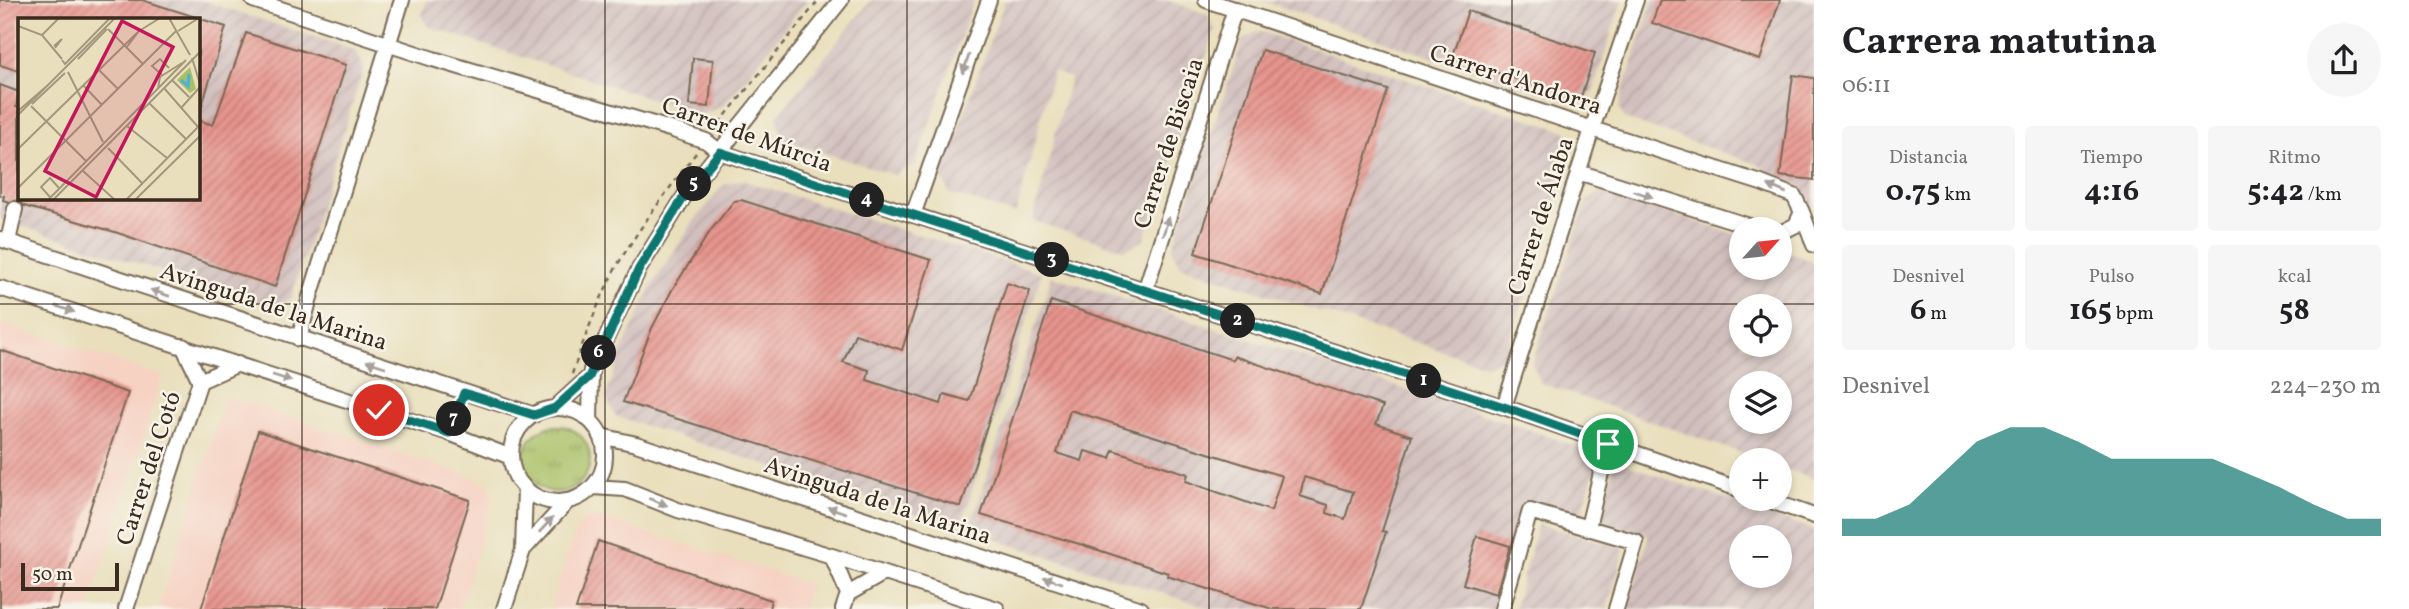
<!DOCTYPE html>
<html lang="es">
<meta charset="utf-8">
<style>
body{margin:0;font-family:Vollkorn,serif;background:#f6f6f6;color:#202124;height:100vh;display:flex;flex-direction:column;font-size:26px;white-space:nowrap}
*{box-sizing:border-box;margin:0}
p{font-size:23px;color:#757577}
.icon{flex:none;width:38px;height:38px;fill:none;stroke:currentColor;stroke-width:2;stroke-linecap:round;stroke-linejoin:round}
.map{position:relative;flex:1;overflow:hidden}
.drawer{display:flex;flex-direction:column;background:#fff;width:595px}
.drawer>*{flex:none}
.needle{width:46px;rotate:63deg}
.fabs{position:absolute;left:1729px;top:217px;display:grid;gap:14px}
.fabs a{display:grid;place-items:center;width:63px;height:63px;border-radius:50%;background:#fff;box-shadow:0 4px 10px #0003;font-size:35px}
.scale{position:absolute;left:21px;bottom:18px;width:98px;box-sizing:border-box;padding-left:7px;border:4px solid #3b2a1e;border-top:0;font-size:19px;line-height:24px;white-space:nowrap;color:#3b2a1e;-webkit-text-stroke:5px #f7f3e8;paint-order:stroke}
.pin{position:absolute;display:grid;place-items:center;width:60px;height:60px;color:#fff;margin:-30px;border:4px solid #fff;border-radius:50%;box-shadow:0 2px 7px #0007}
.km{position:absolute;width:35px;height:35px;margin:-18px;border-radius:50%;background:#222;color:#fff;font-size:19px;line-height:35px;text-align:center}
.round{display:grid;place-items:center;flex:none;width:74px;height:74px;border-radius:37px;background:#f6f6f6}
.headline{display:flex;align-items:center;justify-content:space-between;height:119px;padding:0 28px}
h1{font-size:38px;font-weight:700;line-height:52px}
.stats{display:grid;grid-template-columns:repeat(3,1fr);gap:10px;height:119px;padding:7px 28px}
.stats div{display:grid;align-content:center;border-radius:7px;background:#f6f6f6;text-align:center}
.stats b{font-size:30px;font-weight:700}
.stats small{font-size:19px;font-weight:400}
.stats p{font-size:19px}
.chart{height:196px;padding:14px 28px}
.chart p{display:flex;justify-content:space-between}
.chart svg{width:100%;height:126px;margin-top:7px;fill:#0f766e;opacity:.7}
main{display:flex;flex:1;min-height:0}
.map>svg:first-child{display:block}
.built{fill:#f6d2c3}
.industrial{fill:url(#industrial-furrows);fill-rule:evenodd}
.grass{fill:url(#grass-tufts);stroke:#727441;stroke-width:2}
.building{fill:url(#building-hatch);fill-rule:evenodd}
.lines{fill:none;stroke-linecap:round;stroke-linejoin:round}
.minor-casing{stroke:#786955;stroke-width:18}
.path{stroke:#786955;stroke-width:2.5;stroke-dasharray:5 5;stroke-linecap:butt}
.minor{stroke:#fff;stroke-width:14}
.oneway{fill:#a79f9a}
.route-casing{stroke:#fff;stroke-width:14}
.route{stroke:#0f766e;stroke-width:9}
.grid{fill:none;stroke:#3b2a1e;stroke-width:2;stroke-opacity:0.55}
.labels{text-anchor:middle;stroke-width:5;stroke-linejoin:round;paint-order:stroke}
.street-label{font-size:24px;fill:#3b2a1e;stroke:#f7f3e8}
.inset-river{fill:none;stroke:#52b1d0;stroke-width:3.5}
.inset-road{fill:none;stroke:#a3977d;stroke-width:2}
.view{fill:#c2185b;fill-opacity:0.15;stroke:#c2185b;stroke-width:3.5}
.inset-edge{fill:none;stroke:#3b2a1e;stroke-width:3.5}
</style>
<main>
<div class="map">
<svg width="1814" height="609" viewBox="0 0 1814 609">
<defs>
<pattern id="industrial-furrows" width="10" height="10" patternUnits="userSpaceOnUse" patternTransform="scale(1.75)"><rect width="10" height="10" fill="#d1bfbd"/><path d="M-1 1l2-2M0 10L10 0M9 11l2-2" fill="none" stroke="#b4a4a2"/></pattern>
<pattern id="grass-tufts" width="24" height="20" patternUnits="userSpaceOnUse" patternTransform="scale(1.75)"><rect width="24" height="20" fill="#a9bf64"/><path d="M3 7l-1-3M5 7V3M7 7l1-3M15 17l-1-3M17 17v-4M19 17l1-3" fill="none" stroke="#8b9b52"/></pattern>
<pattern id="building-hatch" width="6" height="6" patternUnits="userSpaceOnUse" patternTransform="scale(1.75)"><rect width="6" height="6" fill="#e7948e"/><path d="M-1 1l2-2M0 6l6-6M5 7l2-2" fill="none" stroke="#bc7973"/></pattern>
</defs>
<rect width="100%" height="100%" fill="#f7f3e8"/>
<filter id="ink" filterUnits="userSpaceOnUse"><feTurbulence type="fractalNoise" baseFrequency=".0143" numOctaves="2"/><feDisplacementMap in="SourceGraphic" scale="14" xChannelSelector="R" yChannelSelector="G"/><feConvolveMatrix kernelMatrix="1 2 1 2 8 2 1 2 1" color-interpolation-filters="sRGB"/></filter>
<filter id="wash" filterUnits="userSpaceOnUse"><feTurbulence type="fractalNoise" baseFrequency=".00686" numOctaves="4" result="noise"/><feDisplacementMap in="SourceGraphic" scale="28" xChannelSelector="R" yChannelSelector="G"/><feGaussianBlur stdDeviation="1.57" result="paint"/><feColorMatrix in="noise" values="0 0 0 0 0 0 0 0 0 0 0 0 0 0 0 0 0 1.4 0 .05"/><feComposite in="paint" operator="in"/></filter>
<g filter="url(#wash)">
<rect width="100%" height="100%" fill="#e9dfbc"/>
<path class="built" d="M0,323L163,376L88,609H0Z
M226,396L484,481L491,490L492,504L459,609H158Z
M595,516L810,584L802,609H550L577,526L586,519Z"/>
<path class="industrial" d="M0,0H200L355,50L364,67L291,298L273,307L0,219ZM19,19H198V198H19Z
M427,0H808L723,106L701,115L427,26L422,14Z
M871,0H974L915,165L895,175L783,140L777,117Z
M1005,0H1166L1207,14L1215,30L1144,240L1125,250L1033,221L1070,78L1053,71L1016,214L950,194L941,177Z
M1260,0H1622L1591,96L1574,104Z
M1653,0H1814V210L1802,189L1796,184L1771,175L1759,165L1625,119L1619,109L1620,101Z
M1259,31L1565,131L1573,148L1505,357L1486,365L1181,266L1172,249L1243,39Z
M741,180L1042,273L960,528L615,416L606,397L622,350L652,286L694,221L724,185Z
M1604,191L1741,236V268H1780V249L1814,262V479L1780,467V460H1761L1541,383L1532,364L1587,199ZM1741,306H1780V345H1741ZM1741,383H1780V422H1741Z
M1052,276L1513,424L1599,454L1581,516L1524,500L1493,609H1212L969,531Z
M1616,461L1814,530V609H1628L1649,535L1600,521ZM1741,537H1780V576H1741Z
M1538,524L1625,548L1607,609H1514Z"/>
<path class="grass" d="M524 459a33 33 0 1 1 66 0a33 33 0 1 1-66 0Z"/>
<g id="blocks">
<path class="building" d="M0,0H142L196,17L195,19H19V71L0,65Z
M1660,0H1780L1760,60L1652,23Z
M1468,11L1595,53L1580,100L1452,58Z
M198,18L226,27L200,112L198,111Z
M246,33L346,65L275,287L115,232L24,206L18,200L9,202L3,200L4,196L0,195V85L19,92L16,107L19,108V198H198V120L213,125Z
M1262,50L1388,90L1322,294L1195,253Z
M693,58L713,60L709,107L689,105Z
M1793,75L1814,78V180L1780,176Z
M741,200L931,260L902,350L855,334L843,362L869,370L867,380L941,404L944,394L969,401L1007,283L1030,291L961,507L623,402L652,328L672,290L711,230L734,201Z
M1051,301L1233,360L1234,356L1383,406L1376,424L1412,436L1382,531L1386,532L1361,609H1272L1167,576L1168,573L1083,545L981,515ZM1070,410L1282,476L1271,511L1186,481L1188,474L1113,450L1110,458L1085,451L1082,461L1057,453ZM1304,477L1353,492L1345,519L1327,513L1328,505L1300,496Z
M0,350L128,393L57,609H0Z
M258,431L470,500L435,609H201Z
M1477,536L1510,546L1496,594L1463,584Z
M598,541L771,600L769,609H576Z"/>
</g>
</g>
<g filter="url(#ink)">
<use href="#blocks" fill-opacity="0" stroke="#786955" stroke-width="2"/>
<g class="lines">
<g class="minor-casing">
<path id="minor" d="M253,0L433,59L670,129L706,141L720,152L1504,407L1741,490
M1206,0L1592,129L1761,183L1794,196L1802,212L1796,225L1780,233
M1578,172L1759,229
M1802,212L1814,245
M913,215L989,0
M0,239L534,415
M8,242L15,209
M0,288L449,433L511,457
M1145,291L1235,9
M299,339L310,297L402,0
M200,381L238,364
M1504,407L1592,129L1636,0
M555,408L589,377
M511 455a47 47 0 1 1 94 0a47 47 0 1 1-94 0Z
M590,421L591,370L639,269L687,192L841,0
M601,436L636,444L1141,609
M593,487L625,489L678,510L832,556L997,609
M1765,499L1814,516
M1588,527L1608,444
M523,550L568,501
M832,556L848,594L843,609
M848,594L884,573
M126,609L200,381L183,346
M504,609L523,550L525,489
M1502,609L1530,511L1636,542L1616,609"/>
</g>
<path class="path" d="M713,131L819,0
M572,374C585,336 599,299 618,264C641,225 669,189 696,153
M454,420L460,403"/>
<use href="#minor" class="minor"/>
</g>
<defs><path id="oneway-solid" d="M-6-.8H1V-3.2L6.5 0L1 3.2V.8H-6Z" transform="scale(1.75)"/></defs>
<g class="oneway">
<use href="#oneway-solid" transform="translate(966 64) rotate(109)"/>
<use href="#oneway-solid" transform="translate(1777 189) rotate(-157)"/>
<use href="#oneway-solid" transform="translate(1643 194) rotate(18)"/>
<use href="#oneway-solid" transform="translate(1166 226) rotate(-72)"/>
<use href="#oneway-solid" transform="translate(160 293) rotate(-161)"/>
<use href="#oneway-solid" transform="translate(65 309) rotate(18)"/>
<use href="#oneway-solid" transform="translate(376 364) rotate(-162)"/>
<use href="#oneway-solid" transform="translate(282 378) rotate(18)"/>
<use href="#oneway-solid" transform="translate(658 502) rotate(21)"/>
<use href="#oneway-solid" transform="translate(837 510) rotate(-162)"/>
<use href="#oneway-solid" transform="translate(546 525) rotate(-47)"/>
<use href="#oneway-solid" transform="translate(1053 580) rotate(-162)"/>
</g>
</g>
<g class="lines" filter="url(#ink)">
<g class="route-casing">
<path id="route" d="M379,410L449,433L464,393L534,415L555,408L589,377L639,269L687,192L720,152L1504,407L1608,444"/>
</g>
<use href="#route" class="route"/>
</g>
<path class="grid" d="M302,0V609M605,0V609M907,0V609M1209,0V609M1512,0V609M0,304H1814"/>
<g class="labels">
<g class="street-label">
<text transform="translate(1516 79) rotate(18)" y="8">Carrer d'Andorra</text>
<text transform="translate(747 134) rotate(20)" y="8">Carrer de Múrcia</text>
<text transform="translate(1168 143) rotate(-72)" y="8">Carrer de Biscaia</text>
<text transform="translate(1540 216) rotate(-72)" y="8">Carrer de Álaba</text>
<text transform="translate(274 306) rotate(18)" y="8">Avinguda de la Marina</text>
<text transform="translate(148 468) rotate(-72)" y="8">Carrer del Cotó</text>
<text transform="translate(878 500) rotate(18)" y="8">Avinguda de la Marina</text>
</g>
</g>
<g transform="translate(18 18)">
<rect width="182" height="182" fill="#e9dfbc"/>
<path d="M172,49L178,71L172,75L159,62Z" fill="#a9bf64"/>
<path class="inset-river" d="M163,62L170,68L171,56"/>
<path class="inset-road" d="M151,0L172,37M0,8L24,17L44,41M90,11L125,46M121,13L142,0M160,13L181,0M24,17L41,0M36,28L44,21L37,30M174,40L182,66M60,41L89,11M44,42L47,46L92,0M80,51L100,71M50,54L85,124M144,57L134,48L142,41L151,50M154,62L171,79M65,67L84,87M140,70L142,59L164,45M146,70L180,109M131,85L168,121M14,86L47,55M13,88L68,143M163,90L182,69M0,93L30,67M0,97L97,0M109,108L149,140M90,130L124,165M0,131L121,13L108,30M65,153L97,182M0,170L158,13M32,179L23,169L32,160L41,170M30,182L168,42M35,182L182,34M108,182L182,107M117,182L182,118"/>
<path class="view" d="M104,3L155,29L78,179L27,153Z"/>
<rect width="182" height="182" class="inset-edge"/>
</g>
</svg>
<div class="fabs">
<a><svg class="needle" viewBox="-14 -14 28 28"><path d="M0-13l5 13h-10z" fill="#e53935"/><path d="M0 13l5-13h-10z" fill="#757577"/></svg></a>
<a><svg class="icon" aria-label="locate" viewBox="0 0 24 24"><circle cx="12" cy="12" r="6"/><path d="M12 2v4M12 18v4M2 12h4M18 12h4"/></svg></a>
<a><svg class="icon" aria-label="layers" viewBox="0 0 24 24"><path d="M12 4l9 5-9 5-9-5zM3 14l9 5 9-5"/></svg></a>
<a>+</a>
<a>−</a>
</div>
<div class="scale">50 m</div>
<div class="pin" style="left:1608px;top:444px;background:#1e9e55"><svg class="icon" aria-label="arrive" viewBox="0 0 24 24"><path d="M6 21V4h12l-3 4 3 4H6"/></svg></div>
<div class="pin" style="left:379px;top:410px;background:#d93025"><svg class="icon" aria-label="check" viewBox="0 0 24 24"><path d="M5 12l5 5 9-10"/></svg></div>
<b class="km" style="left:1424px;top:381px">1</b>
<b class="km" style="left:1238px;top:321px">2</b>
<b class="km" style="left:1052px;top:260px">3</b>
<b class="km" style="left:867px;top:200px">4</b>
<b class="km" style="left:694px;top:184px">5</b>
<b class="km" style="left:599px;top:353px">6</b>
<b class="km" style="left:454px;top:419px">7</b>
</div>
<section class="drawer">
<div class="headline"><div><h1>Carrera matutina</h1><p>06:11</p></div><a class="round"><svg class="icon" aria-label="share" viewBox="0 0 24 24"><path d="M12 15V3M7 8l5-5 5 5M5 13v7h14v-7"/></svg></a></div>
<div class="stats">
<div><p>Distancia</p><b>0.75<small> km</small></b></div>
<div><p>Tiempo</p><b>4:16</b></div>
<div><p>Ritmo</p><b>5:42<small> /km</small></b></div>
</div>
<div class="stats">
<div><p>Desnivel</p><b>6<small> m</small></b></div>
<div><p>Pulso</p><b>165<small> bpm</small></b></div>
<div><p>kcal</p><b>58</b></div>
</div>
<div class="chart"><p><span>Desnivel</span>224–230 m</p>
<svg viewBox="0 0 160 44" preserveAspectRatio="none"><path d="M0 44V38L10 38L20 33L30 22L40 11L50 6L60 6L70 11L80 17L90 17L100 17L110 17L120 22L130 27L140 33L150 38L160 38V44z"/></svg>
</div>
</section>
</main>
